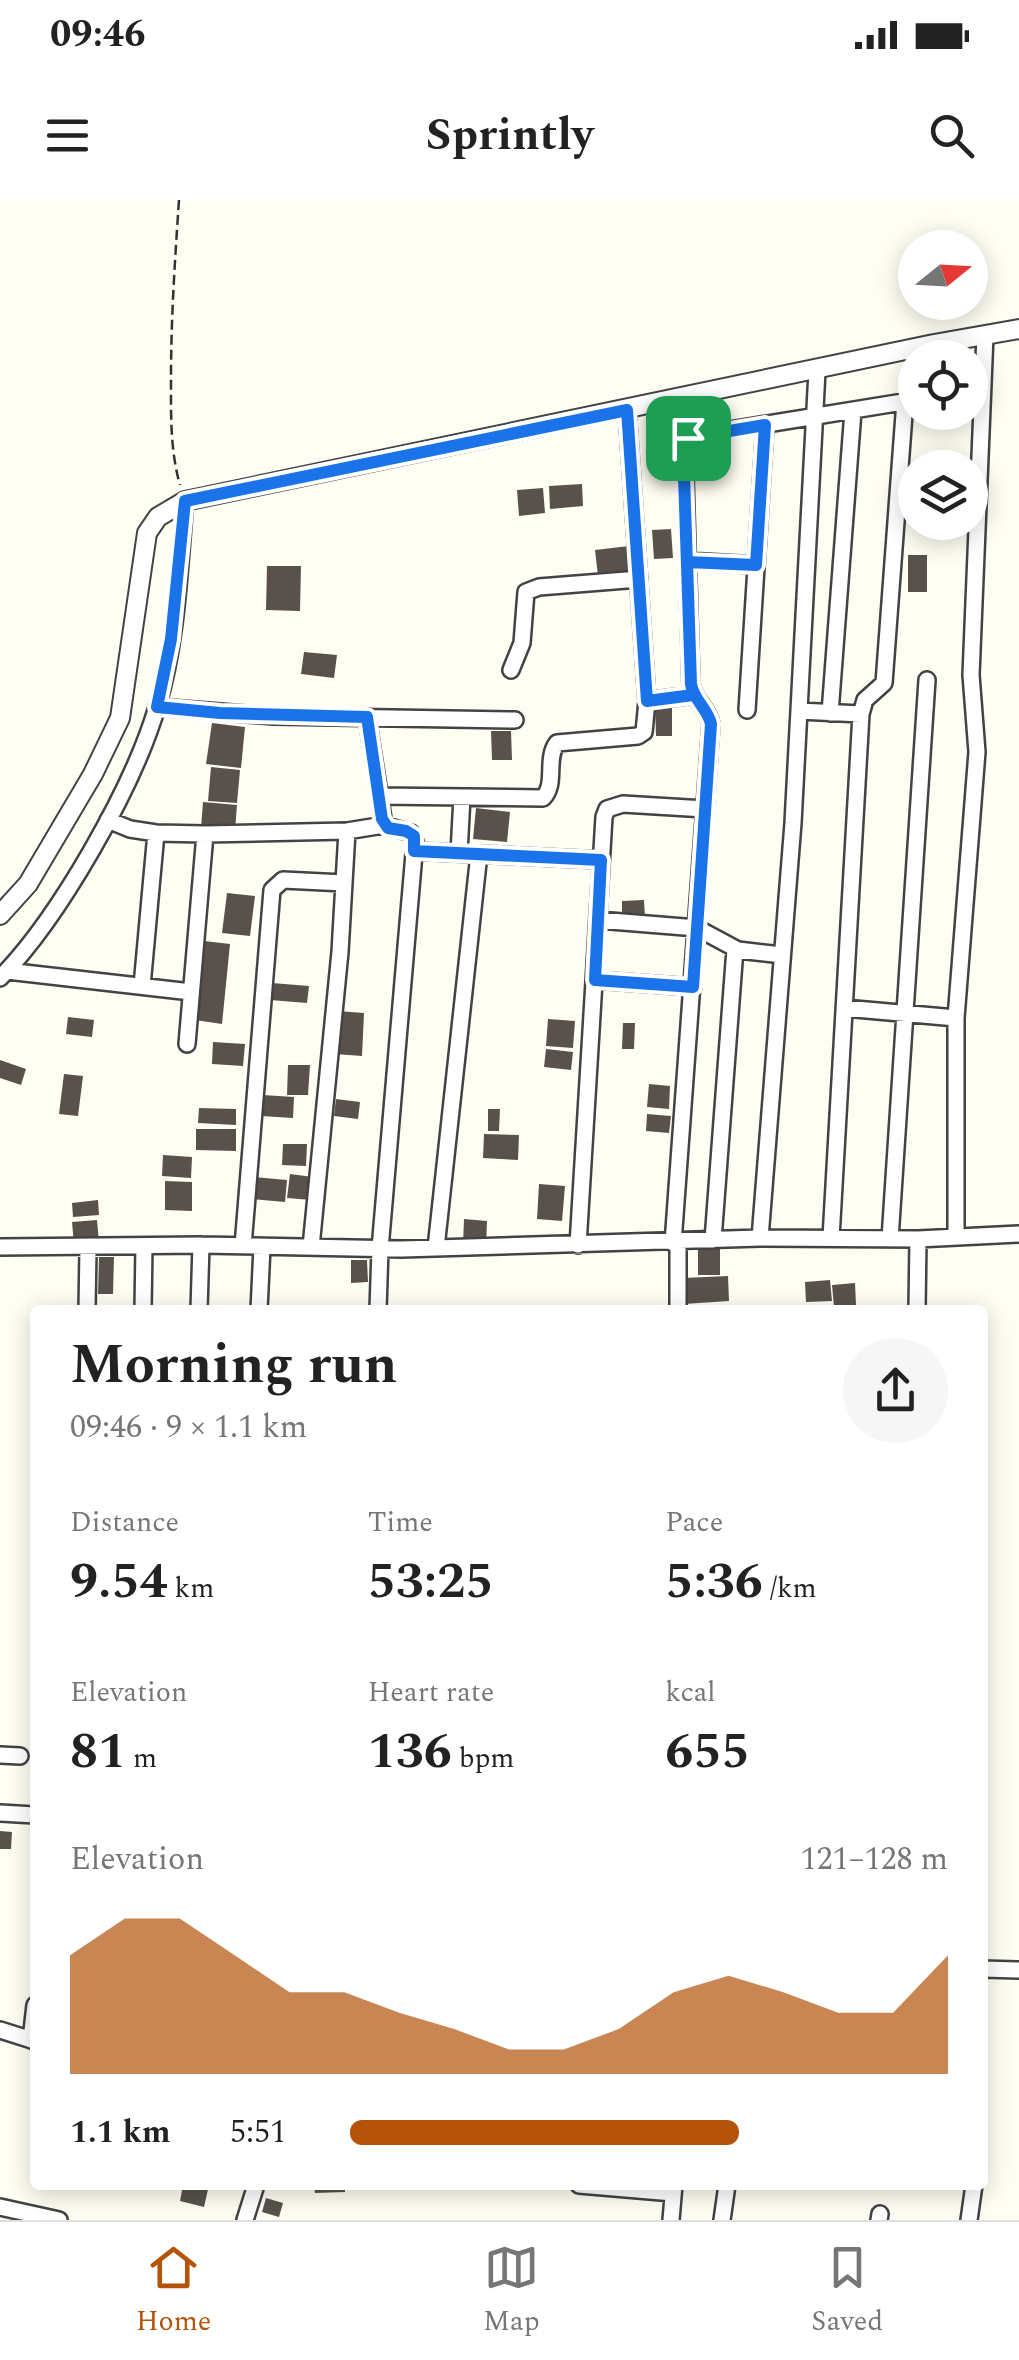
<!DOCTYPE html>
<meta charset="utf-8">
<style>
body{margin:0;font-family:Spectral,serif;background:#f6f6f6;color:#222;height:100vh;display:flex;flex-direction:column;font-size:38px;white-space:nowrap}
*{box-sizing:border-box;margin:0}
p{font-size:32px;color:#767676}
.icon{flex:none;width:55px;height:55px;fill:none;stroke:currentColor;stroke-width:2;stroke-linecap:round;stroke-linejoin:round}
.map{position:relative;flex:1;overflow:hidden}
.sheet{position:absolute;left:30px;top:1105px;width:958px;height:885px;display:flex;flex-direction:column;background:#fff;border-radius:10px;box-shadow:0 5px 25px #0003}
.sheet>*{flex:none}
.needle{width:65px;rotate:72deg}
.buttons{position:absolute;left:898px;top:30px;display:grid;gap:20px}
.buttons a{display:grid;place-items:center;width:90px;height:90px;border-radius:50%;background:#fff;box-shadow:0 5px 25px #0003;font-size:50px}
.pin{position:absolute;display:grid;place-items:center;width:85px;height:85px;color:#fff;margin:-42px;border-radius:20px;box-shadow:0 5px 15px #0006}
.round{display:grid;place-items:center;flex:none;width:105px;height:105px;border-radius:52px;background:#f6f6f6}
.head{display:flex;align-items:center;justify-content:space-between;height:170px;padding:0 40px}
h1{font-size:55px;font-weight:700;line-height:75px}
.figures{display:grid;grid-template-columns:repeat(3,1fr);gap:15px;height:170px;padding:10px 40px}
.figures div{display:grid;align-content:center}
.figures b{font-size:50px;font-weight:700}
.figures small{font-size:28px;font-weight:400}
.figures p{font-size:28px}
.chart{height:280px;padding:20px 40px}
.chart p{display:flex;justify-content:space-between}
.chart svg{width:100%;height:180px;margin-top:10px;fill:#b45309;opacity:.7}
ul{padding:0 40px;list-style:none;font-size:32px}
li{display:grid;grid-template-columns:160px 120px 1fr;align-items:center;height:75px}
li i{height:25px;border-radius:12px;background:#b45309}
.status{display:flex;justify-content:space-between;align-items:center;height:70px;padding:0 50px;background:#fff;direction:ltr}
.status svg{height:28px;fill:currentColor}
header{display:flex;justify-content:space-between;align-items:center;height:130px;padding:0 40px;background:#fff;font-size:45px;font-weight:700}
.menu{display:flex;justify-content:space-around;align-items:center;height:140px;border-top:2px solid #e0e0e0;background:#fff;font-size:28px;color:#767676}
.menu a{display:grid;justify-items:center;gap:5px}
.menu .current{color:#b45309}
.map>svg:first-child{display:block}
.building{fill:#59524c}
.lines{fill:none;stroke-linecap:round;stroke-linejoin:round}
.minor-casing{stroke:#434343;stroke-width:20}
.tertiary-casing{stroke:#434343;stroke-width:22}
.path{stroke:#323232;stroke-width:2.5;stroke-dasharray:10 5;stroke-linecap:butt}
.minor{stroke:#fff;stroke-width:15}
.tertiary{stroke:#fff;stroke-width:18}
.route-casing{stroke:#fff;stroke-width:20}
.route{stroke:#1a73e8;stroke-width:12}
</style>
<div class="status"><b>09:46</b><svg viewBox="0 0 49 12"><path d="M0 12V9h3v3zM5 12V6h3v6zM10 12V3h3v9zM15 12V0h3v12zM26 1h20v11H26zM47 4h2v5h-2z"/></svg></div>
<header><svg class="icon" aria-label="menu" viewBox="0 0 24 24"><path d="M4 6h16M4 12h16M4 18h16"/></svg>Sprintly<svg class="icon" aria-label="search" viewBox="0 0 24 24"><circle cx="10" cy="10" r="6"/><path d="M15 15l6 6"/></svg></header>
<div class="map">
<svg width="1019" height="2020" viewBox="0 0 1019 2020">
<rect width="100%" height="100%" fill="#fffef3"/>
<path class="building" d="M582,284L583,306L550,309L549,286Z
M543,288L545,313L519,316L517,290Z
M671,329L673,358L654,359L652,330Z
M629,346L632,372L598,376L595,350Z
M908,355H927V392H908Z
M267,366H301L300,411L266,410Z
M304,452L337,455L334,478L301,474Z
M655,507H672V536H656Z
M212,523L245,527L241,568L206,564Z
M491,531H511L512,560H492Z
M211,567L240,570L237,603L208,601Z
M203,602L237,605L235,631L201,628Z
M476,608L510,612L507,642L473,639Z
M227,693L255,696L250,736L222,733Z
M644,700L645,718L622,719V701Z
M204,741L230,744L222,824L195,820Z
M272,783L309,786L307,803L270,800Z
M338,811L364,813L362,856L335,854Z
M68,817L94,820L92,837L66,834Z
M548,819L575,821L573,848L546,846Z
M623,823H635L634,849H622Z
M213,842L245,844L243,866L212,864Z
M546,849L573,852L571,870L544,867Z
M0,860L26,869L21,885L0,878Z
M288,865H310L308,895H287Z
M64,874L83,876L78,916L59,914Z
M649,884L670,886L669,909L647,907Z
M263,895L294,897L293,918L261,916Z
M336,899L360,902L358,919L334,916Z
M199,908L236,909V925L198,923Z
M488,909H500L499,931H488Z
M647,914L671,916L669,933L646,931Z
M196,929H236V951L196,950Z
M484,934L519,935L518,960L483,958Z
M283,944H307L306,966L282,965Z
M163,955L192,957L191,978L162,976Z
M290,974L313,977L311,1000L287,998Z
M253,977L287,980L285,1002L252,999Z
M165,981L192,982V1011L165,1010Z
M539,984L565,986L562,1021L537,1019Z
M98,1000L99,1015L73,1017L72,1003Z
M464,1019L487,1021L486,1046L463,1045Z
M97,1020L99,1043L74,1044L72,1022Z
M698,1049H720V1075H698Z
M99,1057H114L113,1094H98Z
M351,1060H367L368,1082L351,1083Z
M728,1076L729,1101L684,1104L683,1078Z
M830,1080L832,1101L806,1102L805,1082Z
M855,1083L856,1105L834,1107L832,1085Z
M0,1631L12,1632L11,1649H0Z
M183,1985H209L204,2007L180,2001Z
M314,1985H345V1992L315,1993Z
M266,1998L283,2003L279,2017L262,2012Z"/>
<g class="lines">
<g class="minor-casing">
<path id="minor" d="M627,210L647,501
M687,361L756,365
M511,470L522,443L526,392L539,387L639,379
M157,507L273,516L515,520
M747,510L765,225
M799,511L861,514L865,500L884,483L905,201
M830,513L853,211
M367,517L384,625L411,633L415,642L380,1049L378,1110
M379,596L543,598C557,584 545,559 557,543L638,536L644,532L647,501L693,495
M108,620L130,629L156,633L205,634L347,631L384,625
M414,651L601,660
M459,653L462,597
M598,720L697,728L738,750L782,755
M7,771L191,792
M0,778C59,718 133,588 157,507C177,441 179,369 185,301
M595,780L693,787
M142,786L156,633
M844,808L956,818
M187,844L205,634
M956,1037V818L977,552L971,475L985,135
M760,1038L793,623L817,171
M831,1038L861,514
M890,1039L927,480
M713,1040L735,749
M673,1043L711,524C708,508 694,501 691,484L684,241L693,236L915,200
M578,1045L604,617L607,609L623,604L705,609
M243,1046L272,690L283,680L344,683
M0,1047L201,1045L402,1049L760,1038L918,1039L1019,1034
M311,1047L340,752L347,631
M436,1048L479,654
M87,1110L88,1048
M143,1110L144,1046
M199,1110L201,1045
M259,1110L262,1047
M678,1110V1042
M917,1110L918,1039
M0,1555L20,1556
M0,1613L35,1615
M982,1769L1019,1770
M0,1830L35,1841
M31,1840L35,1805
M579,1985L673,1993
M0,2007L59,2020
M245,2020L256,1985
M671,2020L674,1985
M722,2020L727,1985
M879,2020L880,2014
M969,2020L974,1985"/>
</g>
<g class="tertiary-casing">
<path id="tertiary" d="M0,715L28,684L93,574L120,518L147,333L158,317L185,301L934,144L1019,129"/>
</g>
<path class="path" d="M179,0C175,59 171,118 171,178C171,214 170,250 180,285"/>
<use href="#minor" class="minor"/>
<use href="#tertiary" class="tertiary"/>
</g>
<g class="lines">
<g class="route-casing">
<path id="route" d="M688,238L683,246L691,484L693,495L647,501L627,210L185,301L171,439L157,507L220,513L367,517L382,619L388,628L406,631L414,636V651L601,660L595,780L693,787L711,524C708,509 694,501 691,484L687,362L756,365L765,225L688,238"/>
</g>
<use href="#route" class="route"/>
</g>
</svg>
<div class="buttons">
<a><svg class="needle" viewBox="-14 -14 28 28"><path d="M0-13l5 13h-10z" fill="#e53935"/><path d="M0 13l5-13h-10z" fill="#767676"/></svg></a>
<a><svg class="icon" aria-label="locate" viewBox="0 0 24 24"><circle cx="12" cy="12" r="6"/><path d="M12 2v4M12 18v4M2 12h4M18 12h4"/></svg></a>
<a><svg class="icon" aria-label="layers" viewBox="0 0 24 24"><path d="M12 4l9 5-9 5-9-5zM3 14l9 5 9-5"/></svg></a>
</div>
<div class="pin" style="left:688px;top:238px;background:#1e9e55"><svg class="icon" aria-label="arrive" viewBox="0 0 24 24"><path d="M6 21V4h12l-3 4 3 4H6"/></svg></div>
<section class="sheet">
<div class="head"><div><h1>Morning run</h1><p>09:46 · 9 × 1.1 km</p></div><a class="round"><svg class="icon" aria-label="share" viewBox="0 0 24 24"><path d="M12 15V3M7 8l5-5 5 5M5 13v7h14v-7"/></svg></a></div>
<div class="figures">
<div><p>Distance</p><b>9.54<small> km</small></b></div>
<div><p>Time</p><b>53:25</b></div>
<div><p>Pace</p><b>5:36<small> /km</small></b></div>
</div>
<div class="figures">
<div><p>Elevation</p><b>81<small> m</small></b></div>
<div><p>Heart rate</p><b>136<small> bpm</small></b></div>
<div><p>kcal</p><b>655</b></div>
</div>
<div class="chart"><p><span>Elevation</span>121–128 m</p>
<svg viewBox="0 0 160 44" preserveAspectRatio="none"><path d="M0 44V15L10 6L20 6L30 15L40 24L50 24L60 29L70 33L80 38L90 38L100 33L110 24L120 20L130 24L140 29L150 29L160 15V44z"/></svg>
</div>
<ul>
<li><b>1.1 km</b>5:51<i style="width:65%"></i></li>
</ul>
</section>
</div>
<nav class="menu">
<a class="current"><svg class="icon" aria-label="home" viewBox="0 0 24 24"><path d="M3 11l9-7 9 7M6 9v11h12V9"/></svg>Home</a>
<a><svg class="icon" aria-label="map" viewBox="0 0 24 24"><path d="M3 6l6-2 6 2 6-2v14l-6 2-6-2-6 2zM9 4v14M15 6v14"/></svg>Map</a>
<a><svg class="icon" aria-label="saved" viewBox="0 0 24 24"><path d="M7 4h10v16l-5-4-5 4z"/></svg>Saved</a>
</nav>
